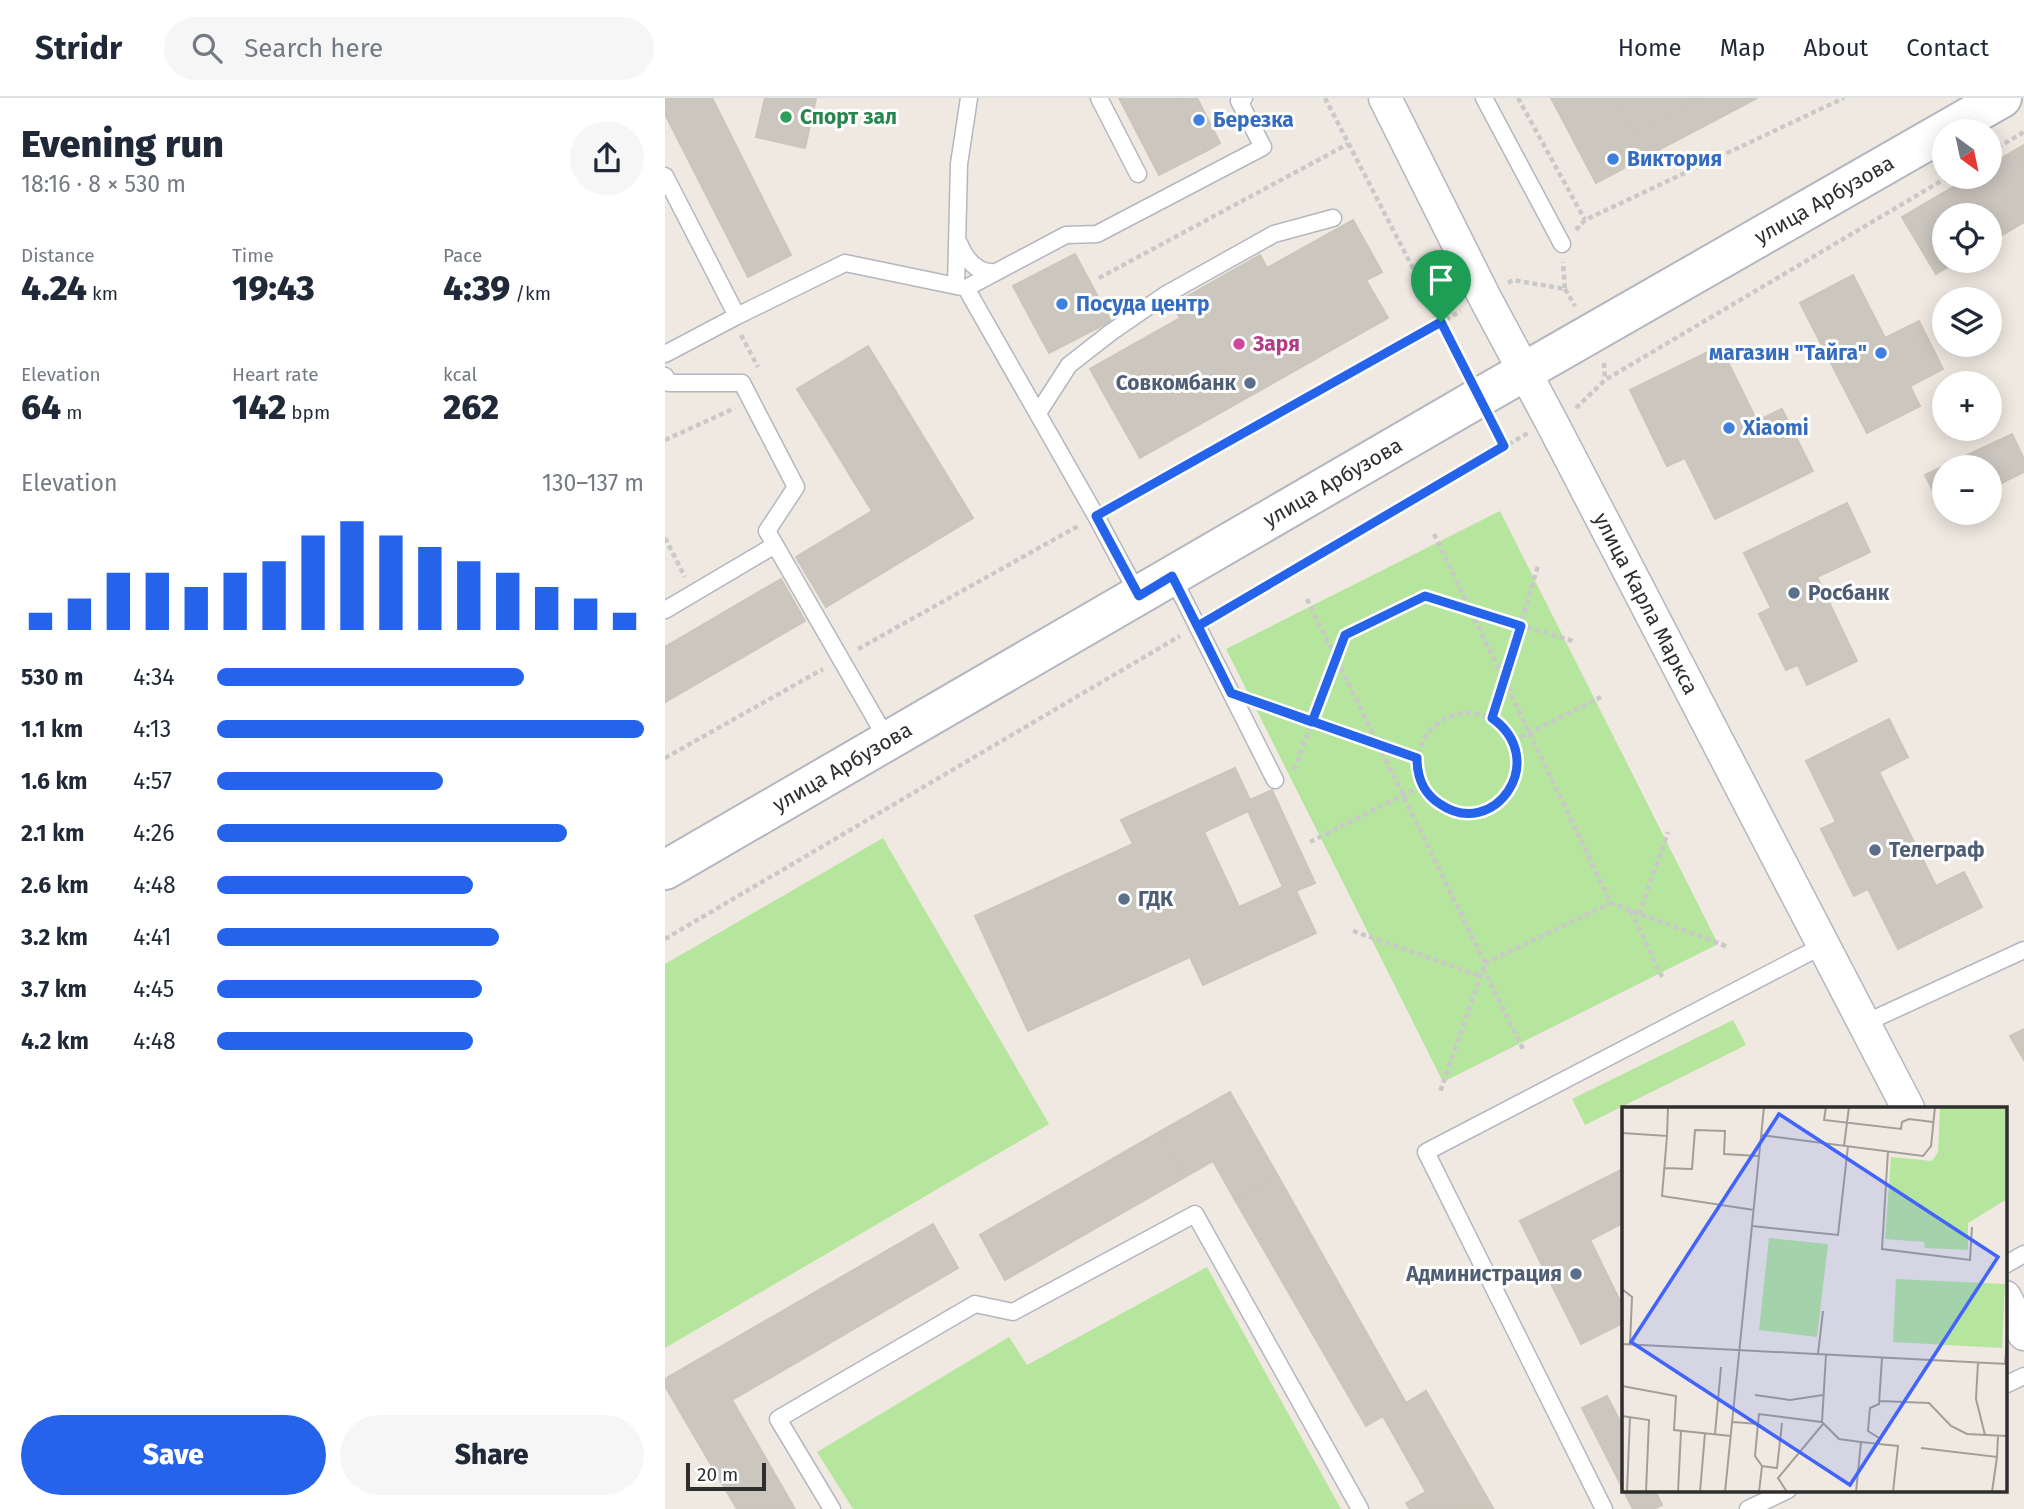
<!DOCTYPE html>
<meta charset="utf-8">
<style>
body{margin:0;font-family:"Fira Sans",sans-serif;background:#f6f6f7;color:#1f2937;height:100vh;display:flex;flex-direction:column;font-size:26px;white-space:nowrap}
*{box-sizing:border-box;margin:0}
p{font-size:23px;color:#747a83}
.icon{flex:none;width:38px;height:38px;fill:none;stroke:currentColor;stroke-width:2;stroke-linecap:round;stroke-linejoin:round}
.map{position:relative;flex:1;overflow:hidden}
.details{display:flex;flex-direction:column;background:#fff;width:665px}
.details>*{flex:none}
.needle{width:46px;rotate:147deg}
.controls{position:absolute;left:1267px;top:21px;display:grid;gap:14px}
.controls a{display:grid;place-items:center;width:70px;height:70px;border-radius:50%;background:#fff;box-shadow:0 4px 18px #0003;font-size:35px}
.scale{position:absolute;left:21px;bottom:18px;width:80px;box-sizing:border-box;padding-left:7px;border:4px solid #2e2e2e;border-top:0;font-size:19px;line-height:24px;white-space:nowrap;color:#2e2e2e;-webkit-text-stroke:5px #fff;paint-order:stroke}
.pin{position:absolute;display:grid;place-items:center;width:60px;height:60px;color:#fff;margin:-72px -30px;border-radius:50% 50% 50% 0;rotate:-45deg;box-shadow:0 0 7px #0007}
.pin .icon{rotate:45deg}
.round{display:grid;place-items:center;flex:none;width:74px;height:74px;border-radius:37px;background:#f6f6f7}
.head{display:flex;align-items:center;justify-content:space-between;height:119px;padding:0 21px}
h1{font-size:38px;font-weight:800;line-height:52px}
.metrics{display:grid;grid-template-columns:repeat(3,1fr);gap:10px;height:119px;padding:7px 21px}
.metrics div{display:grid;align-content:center}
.metrics b{font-size:35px;font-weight:800}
.metrics small{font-size:19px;font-weight:400}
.metrics p{font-size:19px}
.chart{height:196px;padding:14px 21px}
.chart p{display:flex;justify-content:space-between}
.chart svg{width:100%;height:126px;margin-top:7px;stroke:#2563eb;stroke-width:6}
.button{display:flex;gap:14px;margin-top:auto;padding:14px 21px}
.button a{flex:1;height:80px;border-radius:42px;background:#2563eb;color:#fff;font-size:28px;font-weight:800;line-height:80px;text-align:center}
.button a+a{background:#f6f6f7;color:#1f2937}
ul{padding:0 21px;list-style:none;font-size:23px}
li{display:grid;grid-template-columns:112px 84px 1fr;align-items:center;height:52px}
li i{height:18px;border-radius:9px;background:#2563eb}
header{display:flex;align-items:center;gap:42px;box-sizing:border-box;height:98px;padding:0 35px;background:#fff;border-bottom:2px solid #e0e1e3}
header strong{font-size:33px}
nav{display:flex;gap:38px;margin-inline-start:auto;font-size:24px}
.search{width:490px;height:63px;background:#f6f6f7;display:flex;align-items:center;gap:18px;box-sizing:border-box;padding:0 24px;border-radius:38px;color:#747a83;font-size:26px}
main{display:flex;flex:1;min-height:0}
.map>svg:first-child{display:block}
.green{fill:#b6e59e}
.building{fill:#cbc7bf;stroke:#cbc5ba;stroke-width:2;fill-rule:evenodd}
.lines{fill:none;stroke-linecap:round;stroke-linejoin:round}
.service-casing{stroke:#b4b7c1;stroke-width:19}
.minor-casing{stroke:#b4b7c1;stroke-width:35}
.tertiary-casing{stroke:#b4b7c1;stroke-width:42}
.path{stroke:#c9c9c9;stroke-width:4.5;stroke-dasharray:5 3.5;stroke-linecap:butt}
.service{stroke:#fff;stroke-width:16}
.minor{stroke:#fff;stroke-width:32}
.tertiary{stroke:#fff;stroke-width:38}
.route-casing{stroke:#fff;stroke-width:14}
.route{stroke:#2563eb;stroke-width:9}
.leisure-dot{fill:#2e9e5b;stroke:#fff;stroke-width:2.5}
.shop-dot{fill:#3f7fe0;stroke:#fff;stroke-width:2.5}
.hotel-dot{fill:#d1479c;stroke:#fff;stroke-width:2.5}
.service-dot{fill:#5c6f8a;stroke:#fff;stroke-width:2.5}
.labels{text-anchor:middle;stroke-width:6;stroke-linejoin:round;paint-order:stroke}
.leisure-label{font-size:21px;font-weight:bold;fill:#27864d;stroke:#fff;text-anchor:start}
.shop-label{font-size:21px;font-weight:bold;fill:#366cbe;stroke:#fff;text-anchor:start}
.street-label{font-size:21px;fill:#2e2e2e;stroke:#fff}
.hotel-label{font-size:21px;font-weight:bold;fill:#b23c85;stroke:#fff;text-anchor:start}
.service-label{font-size:21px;font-weight:bold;fill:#4e5e75;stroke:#fff;text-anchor:start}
.inset-road{fill:none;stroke:#a29e99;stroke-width:2}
.view{fill:#4264fb;fill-opacity:0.15;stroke:#4264fb;stroke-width:3.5}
.inset-edge{fill:none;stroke:#2e2e2e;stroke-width:3.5}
</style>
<header>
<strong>Stridr</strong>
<div class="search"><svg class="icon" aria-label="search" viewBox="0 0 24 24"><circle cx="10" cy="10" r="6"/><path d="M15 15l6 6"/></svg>Search here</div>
<nav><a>Home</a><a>Map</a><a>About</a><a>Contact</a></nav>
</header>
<main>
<section class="details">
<div class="head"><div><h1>Evening run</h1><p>18:16 · 8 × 530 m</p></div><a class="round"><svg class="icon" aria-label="share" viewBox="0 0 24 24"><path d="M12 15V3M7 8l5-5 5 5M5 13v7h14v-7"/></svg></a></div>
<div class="metrics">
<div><p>Distance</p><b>4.24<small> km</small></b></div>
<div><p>Time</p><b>19:43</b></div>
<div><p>Pace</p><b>4:39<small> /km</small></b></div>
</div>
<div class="metrics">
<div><p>Elevation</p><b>64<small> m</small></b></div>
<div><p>Heart rate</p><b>142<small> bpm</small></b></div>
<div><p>kcal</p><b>262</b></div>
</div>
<div class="chart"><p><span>Elevation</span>130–137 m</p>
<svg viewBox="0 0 160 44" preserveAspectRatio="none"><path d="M5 44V38M15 44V33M25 44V24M35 44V24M45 44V29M55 44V24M65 44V20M75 44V11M85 44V6M95 44V11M105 44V15M115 44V20M125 44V24M135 44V29M145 44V33M155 44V38"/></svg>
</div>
<ul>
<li><b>530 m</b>4:34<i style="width:72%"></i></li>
<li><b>1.1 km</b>4:13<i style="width:100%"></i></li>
<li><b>1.6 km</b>4:57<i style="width:53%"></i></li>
<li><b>2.1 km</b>4:26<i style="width:82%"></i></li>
<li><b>2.6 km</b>4:48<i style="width:60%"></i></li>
<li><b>3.2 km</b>4:41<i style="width:66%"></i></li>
<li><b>3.7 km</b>4:45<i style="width:62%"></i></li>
<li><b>4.2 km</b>4:48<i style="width:60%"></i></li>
</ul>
<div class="button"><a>Save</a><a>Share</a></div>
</section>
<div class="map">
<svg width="1359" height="1411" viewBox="0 0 1359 1411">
<rect width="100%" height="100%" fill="#efe9e1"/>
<path class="green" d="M835,413L1053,846L778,984L561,551Z
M218,740L384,1026L0,1250V866Z
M1068,922L1081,947L920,1027L907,1001Z
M542,1169L676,1411H188L152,1354L344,1239L362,1267Z"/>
<path class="building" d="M0,0H47L126,157L83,179L0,16Z
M100,0H151L140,50L91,39Z
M454,0H514L541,53L494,77Z
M514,0H532L555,45L541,53Z
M886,0H949L969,36L1037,0H1092L931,85Z
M949,0H1037L969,36Z
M1359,47V124L1325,144V117H1279V163H1293L1271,176L1237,119L1305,79H1325V67Z
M688,122L717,174L701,182L723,220L475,360L425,271L515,220L507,207L595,157L602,170Z
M410,156L446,223L384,255L348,188Z
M1188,177L1220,240L1254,223L1278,271L1245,288L1255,308L1202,335L1135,205Z
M203,248L308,420L161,509L131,459L207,413L132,291Z
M1055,248L1092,323L1117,311L1148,373L1050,421L1020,360L1002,368L965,292Z
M1347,336L1359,361V374L1325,391V369H1279L1278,413L1260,377Z
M1182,405L1205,454L1152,479L1192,563L1142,587L1133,567L1121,572L1094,516L1106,510L1079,455Z
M116,481L140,523L0,604V549Z
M1224,621L1243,659L1214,674L1271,788L1299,774L1317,809L1233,851L1203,791L1189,798L1156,731L1171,724L1141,663Z
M570,670L585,702L607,692L650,785L631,793L651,835L538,887L525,859L363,933L310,818L468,746L456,722ZM583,713L618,789L574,809L539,734Z
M1359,931V962L1345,938Z
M565,994L613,1078L570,1102L548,1063L520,1079L494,1034Z
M494,1034L520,1079L340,1182L315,1137Z
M958,1071V1125L925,1142L958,1209V1225L916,1246L855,1123Z
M613,1078L741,1305L761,1293L828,1410L745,1411L741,1405L761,1394L718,1318L701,1328L570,1102Z
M268,1126L293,1170L67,1302L130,1411H72L0,1288V1281Z
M942,1298L958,1329V1392H990L997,1407L989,1411H968L917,1310Z"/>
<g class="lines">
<g class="service-casing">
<path id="service" d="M434,0L473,76
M819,0L897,146
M0,78L72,218L180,165L301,190
M294,145C301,162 312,176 331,174
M291,188L294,66L304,0
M0,256L72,218
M0,278L4,285H77L131,389L102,433L223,643
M373,315L404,267L445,235L500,197L609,136L668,120
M507,478L610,682
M474,498L431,418L301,190L401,137L432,136L598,49L574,3L579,0
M0,512L110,447
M1198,926L1359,852
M1340,1167L1359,1156
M1340,1287L1359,1278
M167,1411L113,1321L310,1206L348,1214L530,1116L695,1411
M939,1411L761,1054L1157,848
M1083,1411L1123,1392"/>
</g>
<g class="minor-casing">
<g id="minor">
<path id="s1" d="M720,0L820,200L886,323L1243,1010"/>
<path d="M1340,1199L1359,1236"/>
</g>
</g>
<g class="tertiary-casing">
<g id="tertiary">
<path id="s2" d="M0,772L815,299L1337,0"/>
</g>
</g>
<path class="path" d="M660,0L801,273
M853,0L920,122
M1325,54L1359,34
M911,132L920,122L1179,0
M434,180L683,46
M843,185L848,182L900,191L898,164
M900,191L910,208
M76,237L93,269
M939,265L940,282
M911,310L940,282L1283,79
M829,327L839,348
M0,342L70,310
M447,409L796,213
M769,436L946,805L1063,849
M0,440L20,479
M642,501L820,865L775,994
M550,518L863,335
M193,551L415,427
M595,605L752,660
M753 665a50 50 0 1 1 100 0a50 50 0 1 1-100 0Z
M827,620L873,468
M848,643L938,598
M0,660L158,571
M629,672L680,537L760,498L911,544
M645,744L758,687
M966,813L998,881
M974,816L1003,734
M688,833L815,878
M0,841L515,538
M820,865L946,805
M818,870L858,951"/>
<use href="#service" class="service"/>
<use href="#minor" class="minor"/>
<use href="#tertiary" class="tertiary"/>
</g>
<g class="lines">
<g class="route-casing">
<path id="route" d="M776,224L839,348L533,528L566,595L752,660C752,679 759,696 775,706C829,743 886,662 827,620L856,528L760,498L680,537L647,624L566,595L507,478L474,498L431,418L776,224"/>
</g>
<use href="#route" class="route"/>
</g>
<circle class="leisure-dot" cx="121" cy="19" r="7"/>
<g class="shop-dot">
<circle cx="534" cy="22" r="7"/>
<circle cx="948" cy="61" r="7"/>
<circle cx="397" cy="206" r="7"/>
<circle cx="1216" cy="255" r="7"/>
<circle cx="1064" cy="330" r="7"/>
</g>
<circle class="hotel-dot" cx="574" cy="246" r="7"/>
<g class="service-dot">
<circle cx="585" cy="285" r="7"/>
<circle cx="1129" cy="495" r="7"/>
<circle cx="1210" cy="752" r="7"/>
<circle cx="459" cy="801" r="7"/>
<circle cx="911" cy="1176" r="7"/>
</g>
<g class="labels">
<g class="leisure-label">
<text x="135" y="26">Спорт зал</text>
</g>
<g class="shop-label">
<text x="548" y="29">Березка</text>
<text x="962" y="68">Виктория</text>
<text x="411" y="213">Посуда центр</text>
<text x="1202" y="262" text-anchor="end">магазин "Тайга"</text>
<text x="1078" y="337">Xiaomi</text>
</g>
<g class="street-label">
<text dy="7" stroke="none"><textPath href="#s2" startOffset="1339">улица Арбузова</textPath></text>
<text dy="7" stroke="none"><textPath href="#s2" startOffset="772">улица Арбузова</textPath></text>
<text dy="7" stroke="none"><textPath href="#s1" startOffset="569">улица Карла Маркса</textPath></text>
<text dy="7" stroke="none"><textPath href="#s2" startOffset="205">улица Арбузова</textPath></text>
</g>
<g class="hotel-label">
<text x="588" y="253">Заря</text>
</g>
<g class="service-label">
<text x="571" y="292" text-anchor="end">Совкомбанк</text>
<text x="1143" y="502">Росбанк</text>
<text x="1224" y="759">Телеграф</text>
<text x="473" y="808">ГДК</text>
<text x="897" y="1183" text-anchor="end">Администрация</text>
</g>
</g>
<g transform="translate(957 1009)">
<rect width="385" height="385" fill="#efe9e1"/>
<path d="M318,0H385V92L346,116V143L303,141L302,135L263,132L269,50L310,54L316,45ZM147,131L206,137L195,230L137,223ZM274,172L383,177L380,241L271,235Z" fill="#b6e59e"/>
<path class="inset-road" d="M204,0L202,13L279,22L280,15L287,12L311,15M0,26L45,29L46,0M139,28L301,49L309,39L313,0M45,29L40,89L132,103M222,39L227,0M266,44L260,142L348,153L350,120M42,61L70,62L73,23L103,24L102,47L137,49M130,119L216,128L226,39M0,182L10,190L8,237M0,237L385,257M196,247L201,204M356,255L354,292L363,328M383,257L385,234M0,279L54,289L52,323L109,329M133,288L168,293L201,288M257,294L307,296L329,319L345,327L385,329M0,309L27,313L24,385M111,315L136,317L137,307L200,315L204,248M200,315L217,332L239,335L234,385M136,317L133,349L140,359L155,361L160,316M93,327L99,260M239,335L257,337V331L246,324L248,301L257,297L260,251M257,337L276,339L271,385M299,341L375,350L376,329M5,385L8,310M56,385L59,324M78,385L83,326M103,385L142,0M137,385L140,359M165,385L156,371L201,317M370,385L375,350"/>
<path class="view" d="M157,7L376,150L228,378L9,235Z"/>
<rect width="385" height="385" class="inset-edge"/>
</g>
</svg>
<div class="controls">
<a><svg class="needle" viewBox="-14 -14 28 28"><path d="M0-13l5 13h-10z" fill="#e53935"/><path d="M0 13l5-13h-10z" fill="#747a83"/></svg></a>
<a><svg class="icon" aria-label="locate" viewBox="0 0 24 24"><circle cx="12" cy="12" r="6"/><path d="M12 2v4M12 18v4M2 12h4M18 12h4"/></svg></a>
<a><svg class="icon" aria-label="layers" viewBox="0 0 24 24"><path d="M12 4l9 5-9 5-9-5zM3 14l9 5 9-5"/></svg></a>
<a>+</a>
<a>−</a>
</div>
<div class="scale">20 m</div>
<div class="pin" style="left:776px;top:224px;background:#1e9e55"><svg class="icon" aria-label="arrive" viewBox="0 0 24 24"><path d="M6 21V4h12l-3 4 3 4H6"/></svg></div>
</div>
</main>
